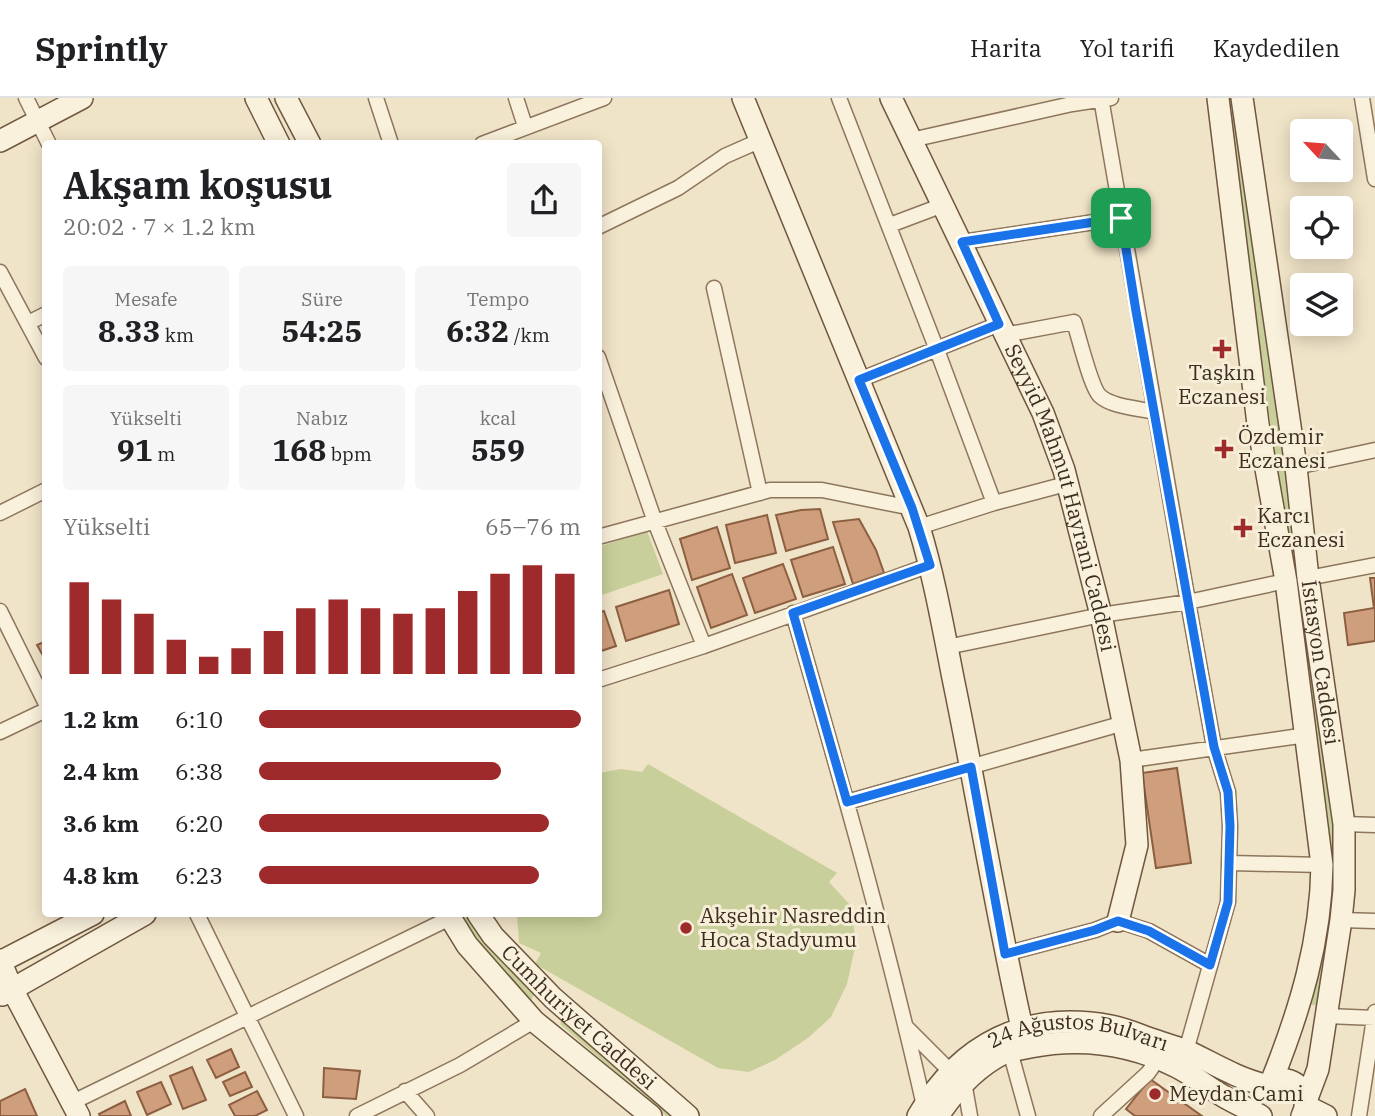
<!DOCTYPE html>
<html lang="tr">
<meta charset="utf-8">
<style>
body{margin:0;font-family:"IBM Plex Serif",serif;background:#f6f6f6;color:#202124;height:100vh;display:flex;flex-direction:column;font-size:26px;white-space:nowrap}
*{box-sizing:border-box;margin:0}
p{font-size:23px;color:#757577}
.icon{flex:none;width:38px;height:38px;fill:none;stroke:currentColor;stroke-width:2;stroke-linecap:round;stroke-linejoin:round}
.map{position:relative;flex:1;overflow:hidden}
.details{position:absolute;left:42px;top:42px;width:560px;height:777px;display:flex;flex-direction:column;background:#fff;border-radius:7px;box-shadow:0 4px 18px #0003}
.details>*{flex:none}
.needle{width:46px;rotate:296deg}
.fabs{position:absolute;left:1290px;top:21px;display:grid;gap:14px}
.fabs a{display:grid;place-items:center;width:63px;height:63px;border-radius:7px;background:#fff;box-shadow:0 4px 18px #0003;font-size:35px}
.pin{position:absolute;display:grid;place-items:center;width:60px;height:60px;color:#fff;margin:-30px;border-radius:14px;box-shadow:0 4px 10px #0006}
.round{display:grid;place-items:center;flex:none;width:74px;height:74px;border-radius:7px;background:#f6f6f6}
.headline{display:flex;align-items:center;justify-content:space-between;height:119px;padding:0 21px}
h1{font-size:38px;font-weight:700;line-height:52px}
.figures{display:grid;grid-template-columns:repeat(3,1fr);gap:10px;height:119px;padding:7px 21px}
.figures div{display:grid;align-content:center;border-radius:7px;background:#f6f6f6;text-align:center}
.figures b{font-size:30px;font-weight:700}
.figures small{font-size:19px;font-weight:400}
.figures p{font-size:19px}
.chart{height:196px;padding:14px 21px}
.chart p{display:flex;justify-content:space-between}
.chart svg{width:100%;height:126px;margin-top:7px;stroke:#9e2a2b;stroke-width:6}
ul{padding:0 21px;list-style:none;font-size:23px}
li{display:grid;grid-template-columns:112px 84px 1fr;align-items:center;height:52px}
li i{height:18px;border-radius:9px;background:#9e2a2b}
header{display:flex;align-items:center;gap:42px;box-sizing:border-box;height:98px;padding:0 35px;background:#fff;border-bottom:2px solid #e0e0e0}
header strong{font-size:33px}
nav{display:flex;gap:38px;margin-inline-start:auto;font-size:24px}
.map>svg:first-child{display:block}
.green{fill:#c9cf9b}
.building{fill:#cf9f7d;stroke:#8d5f41;stroke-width:2}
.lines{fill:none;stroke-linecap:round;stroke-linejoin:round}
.street-casing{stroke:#8d765c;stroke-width:17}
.secondary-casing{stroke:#6f573f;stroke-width:24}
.street{stroke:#faf1dc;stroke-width:14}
.secondary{stroke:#faf1dc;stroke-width:21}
.route-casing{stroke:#fff;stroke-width:14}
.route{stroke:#1a73e8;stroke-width:9}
.poi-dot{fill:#9e2a2b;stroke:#f7eed8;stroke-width:2.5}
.labels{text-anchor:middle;stroke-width:6;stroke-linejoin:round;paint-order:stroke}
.poi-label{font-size:21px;fill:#3d2e20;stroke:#f7eed8;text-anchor:start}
.street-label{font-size:21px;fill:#3d2e20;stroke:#f7eed8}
</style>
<header>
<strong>Sprintly</strong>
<nav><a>Harita</a><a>Yol tarifi</a><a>Kaydedilen</a></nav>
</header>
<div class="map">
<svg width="1375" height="1018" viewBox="0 0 1375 1018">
<rect width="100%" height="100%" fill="#f0e4c8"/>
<path class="green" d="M1237,14L1299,470H1290L1228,15Z
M647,433L663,476L599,498V449Z
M1292,498H1301L1335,729L1336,785L1319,908L1308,906L1320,853Z
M648,666L837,775L829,784L851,808L856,845L847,886L831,919L808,940L775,962L749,974L718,970L535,866L541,855L519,845L517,816H598L599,675L621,671L642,674Z
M457,816H466L481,840L534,896L531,903L487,859Z
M563,920L672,1018H666L560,926Z"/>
<path class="building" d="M820,411L828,441L786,453L776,417L801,412Z
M767,417L776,455L735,465L726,427Z
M859,421L876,452L884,475L853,486L833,424Z
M717,429L730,470L692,482L680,441Z
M833,449L845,486L803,499L791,462Z
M783,466L796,501L755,515L743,480Z
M732,476L747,517L711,530L697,489Z
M1370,480H1375V543L1348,547L1344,515L1374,510Z
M669,492L679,526L626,543L616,509Z
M604,513L616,548L598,554V515Z
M46,543V563L37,547Z
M1177,670L1191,765L1156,770L1142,675Z
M231,951L239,969L216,980L207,962Z
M192,969L206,1002L183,1011L170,978Z
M324,970L360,973L356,1001L323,999Z
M245,974L252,989L230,998L223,984Z
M1150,981L1202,1018H1135L1126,1011Z
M161,984L171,1006L147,1017L137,994Z
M25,991L37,1018H0V1003Z
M257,993L267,1012L255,1018H235L229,1007Z
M125,1003L131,1018H100L99,1016Z"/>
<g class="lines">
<g class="street-casing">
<path id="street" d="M26,0L49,46
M376,0L391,46
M516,0L525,28
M839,0L937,252L994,405
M1101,0L1188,504L1214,649L1228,694L1230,728L1228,804L1186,953
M1362,0L1375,81
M911,42L1072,6L1111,0
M482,46L604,0
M890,127L943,107
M598,129L678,90L725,58L759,43
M962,144L1121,120
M0,174L46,260
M714,190L760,395
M28,225L46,216
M1004,237L1074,224C1079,239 1091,290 1100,298C1112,309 1138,310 1154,314
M598,259L655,424L704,548
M859,282L999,226
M1296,369L1375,352
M0,415L46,392
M919,429L994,405L1066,386
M598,439L770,392H822L912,410
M1308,480L1375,467
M0,513L46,606
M793,515C840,679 887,842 924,1008
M947,549L1101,517L1188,504L1286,483
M598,582L704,548L930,467
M0,634L46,612
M1131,662L1307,637
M847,704L1124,625
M1344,726L1375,727
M1230,765L1322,767
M197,816L296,1018
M1341,822L1375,823
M1005,856L1095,832L1118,823L1149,833L1210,867
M1327,918L1375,920
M907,930L951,974
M1010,953L1028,1018
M964,984L970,1018
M405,993L427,1018
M73,1004L450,820
M357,1018L460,967L534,923
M1101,1018L1148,975L1158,961
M1359,1018L1375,914"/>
</g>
<g class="secondary-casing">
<g id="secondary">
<path d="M256,0L279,46"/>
<path d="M286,0L310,46"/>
<path d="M743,0L919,429C934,478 943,529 953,580C977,696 996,814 1022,930"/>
<path id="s1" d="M891,0L1043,315L1064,372L1101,517L1131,662L1137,747L1118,823"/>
<path d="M1218,0L1258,326L1286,483L1322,767C1321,843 1300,912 1272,982"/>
<path id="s2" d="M1242,0L1296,369L1308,480L1344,726V792L1341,822L1318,971L1306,1003"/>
<path d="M0,43L82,0"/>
<path d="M448,816L467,847L534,923L651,1018"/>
<path id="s3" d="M478,816L493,838L553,900L688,1018"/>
<path d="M0,862L12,891L79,1018"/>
<path d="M0,864L93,816"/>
<path d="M2,897L145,816"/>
<path d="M1262,990L1277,981C1299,980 1312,998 1302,1018"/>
<path d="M1306,1008L1326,1018"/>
<path id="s4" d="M918,1018C961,945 1026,912 1111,928C1127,931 1141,938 1157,943C1167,947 1177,949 1187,953C1213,965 1236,980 1265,987"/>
<path d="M938,1018C955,992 976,969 1004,955C1012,952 1021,951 1030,949C1081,939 1131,946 1177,969C1193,977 1207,989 1223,998C1235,1005 1248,1011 1261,1018"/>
</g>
</g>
<use href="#street" class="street"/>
<use href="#secondary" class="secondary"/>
</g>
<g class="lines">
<g class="route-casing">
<path id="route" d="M1121,120L1136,213L1214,649L1228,694L1230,728L1228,804L1210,867L1149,833L1118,823L1095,832L1005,856L971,669L847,704L793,515L930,467L912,410L859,282L999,226L962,144Z"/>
</g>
<use href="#route" class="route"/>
</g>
<g class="poi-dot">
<path d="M1218.5 240.5h7v7h7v7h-7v7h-7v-7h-7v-7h7z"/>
<path d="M1220.5 340.5h7v7h7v7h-7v7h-7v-7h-7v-7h7z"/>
<path d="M1239.5 419.5h7v7h7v7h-7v7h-7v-7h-7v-7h7z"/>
<circle cx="686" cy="830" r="7"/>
<circle cx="1155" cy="996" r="7"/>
</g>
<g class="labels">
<g class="poi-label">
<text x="1222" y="282" text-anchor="middle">Taşkın<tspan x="1222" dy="24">Eczanesi</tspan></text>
<text x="1238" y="346">Özdemir<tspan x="1238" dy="24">Eczanesi</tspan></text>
<text x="1257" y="425">Karcı<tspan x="1257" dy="24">Eczanesi</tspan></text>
<text x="700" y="825">Akşehir Nasreddin<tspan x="700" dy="24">Hoca Stadyumu</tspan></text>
<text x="1169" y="1003">Meydan Cami</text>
</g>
<g class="street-label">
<text dy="7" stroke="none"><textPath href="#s1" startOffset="436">Seyyid Mahmut Hayrani Caddesi</textPath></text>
<text dy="7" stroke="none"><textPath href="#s2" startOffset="570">İstasyon Caddesi</textPath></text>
<text dy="7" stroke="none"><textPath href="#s3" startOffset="145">Cumhuriyet Caddesi</textPath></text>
<text dy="7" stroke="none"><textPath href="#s4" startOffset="196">24 Ağustos Bulvarı</textPath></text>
</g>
</g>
</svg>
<div class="fabs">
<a><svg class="needle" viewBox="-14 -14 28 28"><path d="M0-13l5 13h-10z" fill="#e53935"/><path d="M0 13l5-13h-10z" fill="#757577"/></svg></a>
<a><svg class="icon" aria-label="locate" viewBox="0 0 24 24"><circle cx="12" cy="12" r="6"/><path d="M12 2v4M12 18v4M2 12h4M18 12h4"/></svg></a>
<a><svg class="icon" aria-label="layers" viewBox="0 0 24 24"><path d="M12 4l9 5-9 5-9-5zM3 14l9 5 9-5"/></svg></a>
</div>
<div class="pin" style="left:1121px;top:120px;background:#1e9e55"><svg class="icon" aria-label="arrive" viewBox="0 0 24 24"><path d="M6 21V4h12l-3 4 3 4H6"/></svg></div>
<section class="details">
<div class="headline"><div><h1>Akşam koşusu</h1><p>20:02 · 7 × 1.2 km</p></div><a class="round"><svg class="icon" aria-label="share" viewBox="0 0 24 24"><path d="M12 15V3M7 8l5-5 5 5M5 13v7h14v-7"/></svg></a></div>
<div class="figures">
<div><p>Mesafe</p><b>8.33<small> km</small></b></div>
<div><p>Süre</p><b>54:25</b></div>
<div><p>Tempo</p><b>6:32<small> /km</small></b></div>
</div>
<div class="figures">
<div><p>Yükselti</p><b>91<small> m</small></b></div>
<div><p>Nabız</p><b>168<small> bpm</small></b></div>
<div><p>kcal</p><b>559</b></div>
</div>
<div class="chart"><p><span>Yükselti</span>65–76 m</p>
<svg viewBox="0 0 160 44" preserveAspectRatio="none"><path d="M5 44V12M15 44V18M25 44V23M35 44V32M45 44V38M55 44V35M65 44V29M75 44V21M85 44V18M95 44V21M105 44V23M115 44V21M125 44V15M135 44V9M145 44V6M155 44V9"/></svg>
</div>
<ul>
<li><b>1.2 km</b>6:10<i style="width:100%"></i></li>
<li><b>2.4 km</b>6:38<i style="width:75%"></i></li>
<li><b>3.6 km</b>6:20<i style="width:90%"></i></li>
<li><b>4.8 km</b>6:23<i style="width:87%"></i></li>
</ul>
</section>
</div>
